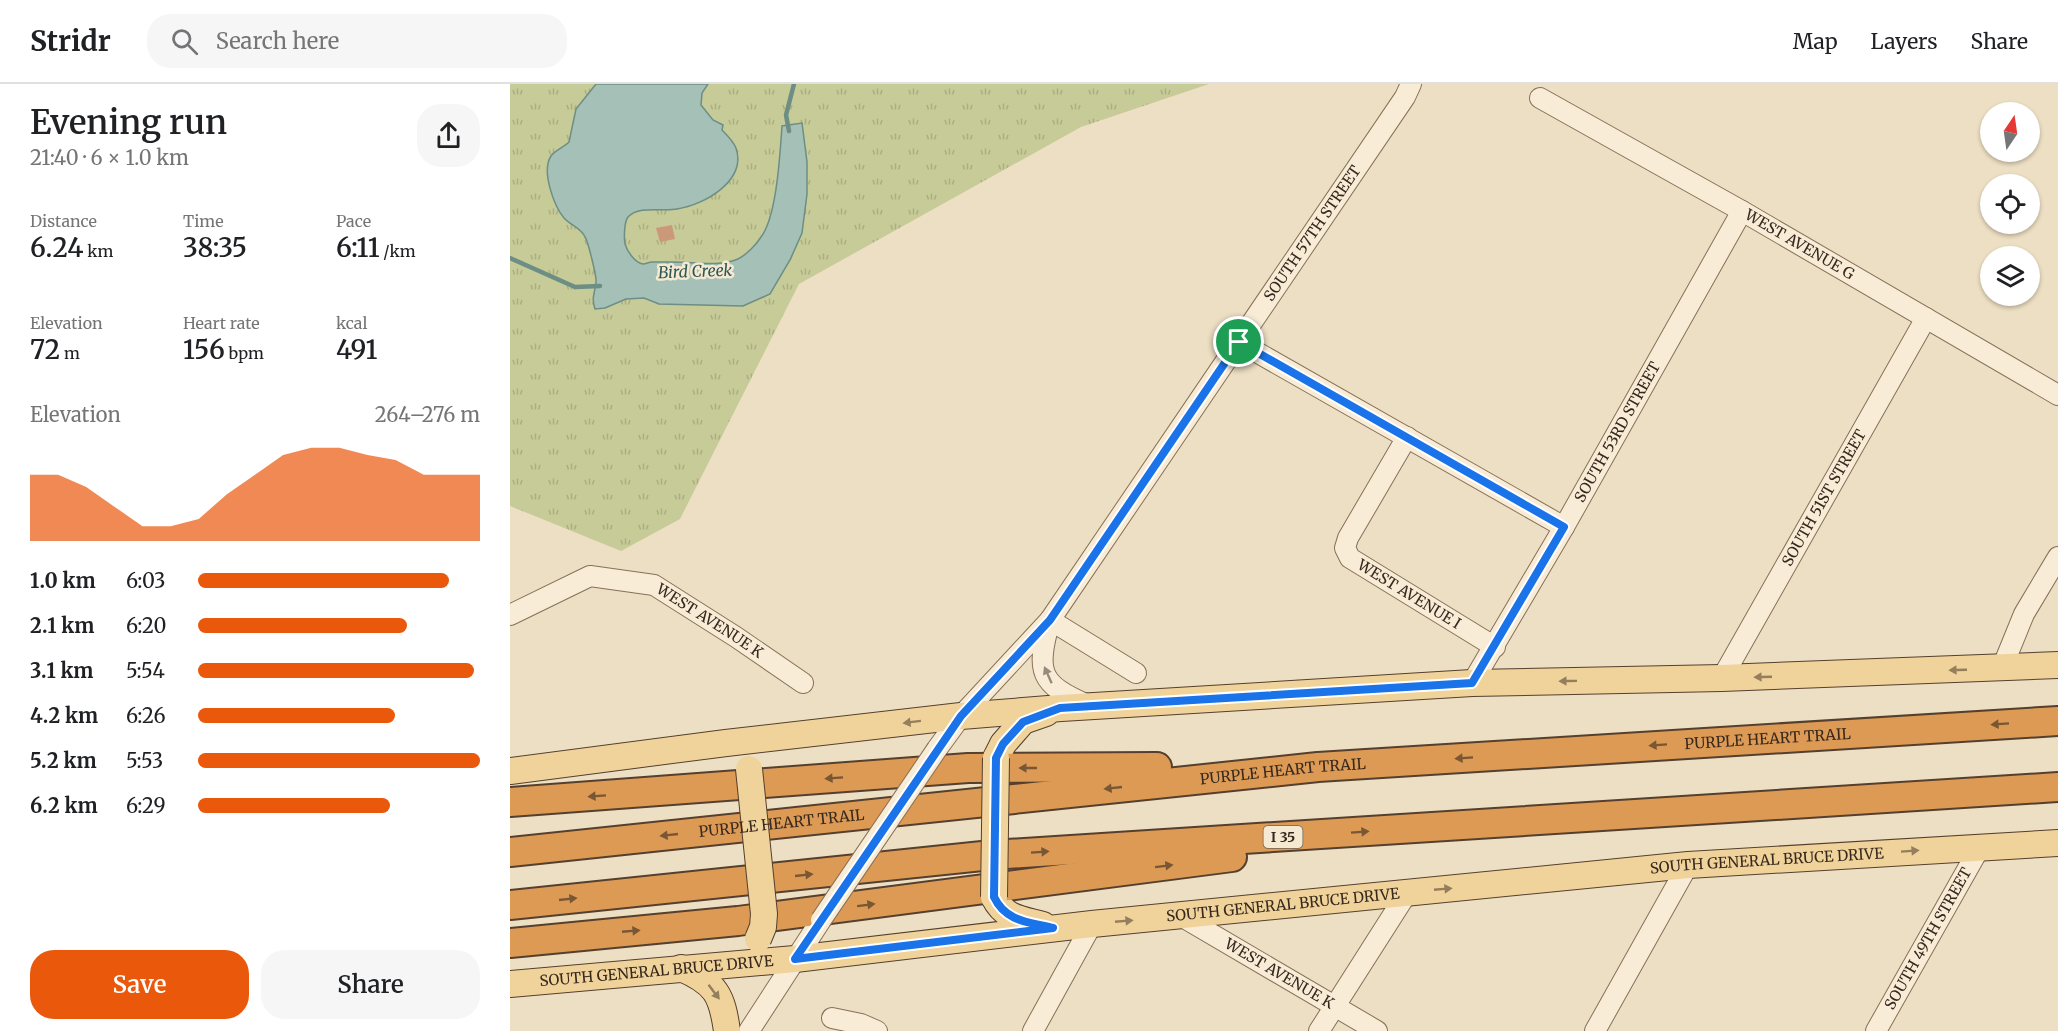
<!DOCTYPE html>
<meta charset="utf-8">
<style>
body{margin:0;font-family:Merriweather,serif;background:#f6f6f6;color:#202124;height:100vh;display:flex;flex-direction:column;font-size:22px;white-space:nowrap}
*{box-sizing:border-box;margin:0}
p{font-size:20px;color:#757577}
.icon{flex:none;width:33px;height:33px;fill:none;stroke:currentColor;stroke-width:2;stroke-linecap:round;stroke-linejoin:round}
.map{position:relative;flex:1;overflow:hidden}
.panel{display:flex;flex-direction:column;background:#fff;width:510px}
.panel>*{flex:none}
.needle{width:39px;rotate:13deg}
.fabs{position:absolute;left:1470px;top:18px;display:grid;gap:12px}
.fabs a{display:grid;place-items:center;width:60px;height:60px;border-radius:50%;background:#fff;box-shadow:0 2px 4px #0004;font-size:30px}
.pin{position:absolute;display:grid;place-items:center;width:51px;height:51px;color:#fff;margin:-26px;border:3px solid #fff;border-radius:50%;box-shadow:0 2px 6px #0007}
.round{display:grid;place-items:center;flex:none;width:63px;height:63px;border-radius:24px;background:#f6f6f6}
.overview{display:flex;align-items:center;justify-content:space-between;height:102px;padding:0 30px}
h1{font-size:33px;font-weight:600;line-height:45px}
.metrics{display:grid;grid-template-columns:repeat(3,1fr);gap:9px;height:102px;padding:6px 30px}
.metrics div{display:grid;align-content:center}
.metrics b{font-size:26px;font-weight:600}
.metrics small{font-size:16px;font-weight:400}
.metrics p{font-size:16px}
.chart{height:168px;padding:12px 30px}
.chart p{display:flex;justify-content:space-between}
.chart svg{width:100%;height:108px;margin-top:6px;fill:#ea580c;opacity:.7}
.button{display:flex;gap:12px;margin-top:auto;padding:12px 30px}
.button a{flex:1;height:69px;border-radius:24px;background:#ea580c;color:#fff;font-size:24px;font-weight:600;line-height:69px;text-align:center}
.button a+a{background:#f6f6f6;color:#202124}
ul{padding:0 30px;list-style:none;font-size:20px}
li{display:grid;grid-template-columns:96px 72px 1fr;align-items:center;height:45px}
li i{height:15px;border-radius:8px;background:#ea580c}
header{display:flex;align-items:center;gap:36px;box-sizing:border-box;height:84px;padding:0 30px;background:#fff;border-bottom:2px solid #e0e0e0}
header strong{font-size:28px}
nav{display:flex;gap:33px;margin-inline-start:auto;font-size:21px}
.search{width:420px;height:54px;background:#f6f6f6;display:flex;align-items:center;gap:15px;box-sizing:border-box;padding:0 21px;border-radius:24px;color:#757577;font-size:22px}
main{display:flex;flex:1;min-height:0}
.map>svg:first-child{display:block}
.grass{fill:url(#grass-tufts)}
.water{fill:#a5c0b7;stroke:#6c8e84;stroke-width:1.5}
.lines{fill:none;stroke-linecap:round;stroke-linejoin:round}
.stream{stroke:#6c8e84;stroke-width:4.5}
.building{fill:#cb9879}
.minor-casing{stroke:#87705a;stroke-width:22}
.major-casing{stroke:#553f2e;stroke-width:28}
.highway-casing{stroke:#553f2e;stroke-width:32}
.minor{stroke:#f8ecd6;stroke-width:20}
.major{stroke:#f0d29b;stroke-width:26}
.highway{stroke:#dc9a54;stroke-width:28}
.minor-bridge-casing{stroke:#87705a;stroke-width:22;stroke-linecap:butt}
.major-bridge-casing{stroke:#553f2e;stroke-width:28;stroke-linecap:butt}
.minor-bridge{stroke:#f8ecd6;stroke-width:20}
.major-bridge{stroke:#f0d29b;stroke-width:26}
.oneway{fill:#947e5c}
.oneway2{fill:#988a7a}
.oneway3{fill:#795634}
.route-casing{stroke:#fff;stroke-width:12}
.route{stroke:#1a73e8;stroke-width:8}
.labels{text-anchor:middle;stroke-width:5;stroke-linejoin:round;paint-order:stroke}
.shield{fill:#f5e9d2;stroke:#706354;stroke-width:1.5}
.shield-label{font-size:14px;font-weight:bold;fill:#37291e}
.street-label{font-size:15px;fill:#37291e;stroke:#f5e9d2}
.water-label{font-size:16px;font-style:italic;fill:#2d5752;stroke:#f5e9d2}
</style>
<header>
<strong>Stridr</strong>
<div class="search"><svg class="icon" aria-label="search" viewBox="0 0 24 24"><circle cx="10" cy="10" r="6"/><path d="M15 15l6 6"/></svg>Search here</div>
<nav><a>Map</a><a>Layers</a><a>Share</a></nav>
</header>
<main>
<section class="panel">
<div class="overview"><div><h1>Evening run</h1><p>21:40 · 6 × 1.0 km</p></div><a class="round"><svg class="icon" aria-label="share" viewBox="0 0 24 24"><path d="M12 15V3M7 8l5-5 5 5M5 13v7h14v-7"/></svg></a></div>
<div class="metrics">
<div><p>Distance</p><b>6.24<small> km</small></b></div>
<div><p>Time</p><b>38:35</b></div>
<div><p>Pace</p><b>6:11<small> /km</small></b></div>
</div>
<div class="metrics">
<div><p>Elevation</p><b>72<small> m</small></b></div>
<div><p>Heart rate</p><b>156<small> bpm</small></b></div>
<div><p>kcal</p><b>491</b></div>
</div>
<div class="chart"><p><span>Elevation</span>264–276 m</p>
<svg viewBox="0 0 160 44" preserveAspectRatio="none"><path d="M0 44V17L10 17L20 22L30 30L40 38L50 38L60 35L70 25L80 17L90 9L100 6L110 6L120 9L130 11L140 17L150 17L160 17V44z"/></svg>
</div>
<ul>
<li><b>1.0 km</b>6:03<i style="width:89%"></i></li>
<li><b>2.1 km</b>6:20<i style="width:74%"></i></li>
<li><b>3.1 km</b>5:54<i style="width:98%"></i></li>
<li><b>4.2 km</b>6:26<i style="width:70%"></i></li>
<li><b>5.2 km</b>5:53<i style="width:100%"></i></li>
<li><b>6.2 km</b>6:29<i style="width:68%"></i></li>
</ul>
<div class="button"><a>Save</a><a>Share</a></div>
</section>
<div class="map">
<svg width="1548" height="947" viewBox="0 0 1548 947">
<defs>
<pattern id="grass-tufts" width="24" height="20" patternUnits="userSpaceOnUse" patternTransform="scale(1.5)"><rect width="24" height="20" fill="#c7cb97"/><path d="M3 7l-1-3M5 7V3M7 7l1-3M15 17l-1-3M17 17v-4M19 17l1-3" fill="none" stroke="#acae82"/></pattern>
</defs>
<rect width="100%" height="100%" fill="#eddfc3"/>
<path class="grass" d="M0,0H699L571,43L289,200L170,435L111,467L0,422Z"/>
<path class="water" d="M86,0H198L192,9L191,21L203,36L213,41L212,46C217,51 223,57 226,64C237,97 194,121 167,125C153,128 129,121 118,133C114,138 114,154 115,160C117,167 125,179 133,180C136,180 139,178 142,178C149,178 157,178 164,178C184,178 209,183 228,175C236,171 246,161 251,153C267,132 270,69 272,42L292,39L297,78V110L292,149L280,176L260,210L233,222L149,220L134,214L116,215L95,224L85,225C81,212 85,210 86,198C87,194 78,157 75,153C71,144 60,141 54,134C44,122 31,87 41,72C44,67 54,63 59,58L66,25Z"/>
<g class="lines">
<path class="stream" d="M279,47L276,31L284,0
M0,174L65,203L90,202"/>
</g>
<path class="building" d="M162,141L165,155L150,158L146,144Z"/>
<g class="lines">
<g class="minor-casing">
<g id="minor">
<path id="s1" d="M1030,14L1232,127L1548,311"/>
<path d="M729,258L1054,443"/>
<path id="s2" d="M897,353L838,454L835,464L840,474L985,563"/>
<path id="s3" d="M0,531L80,492L144,501L226,553L293,599"/>
<path d="M1492,584L1514,530L1548,473"/>
<path id="s4" d="M1212,594L1416,234"/>
<path id="s5" d="M962,599L1054,443L1232,127"/>
<path d="M580,622C528,600 526,588 540,536L626,589"/>
<path id="s6" d="M427,665L451,632L540,536L895,13L901,0"/>
<path id="s7" d="M671,832L867,947"/>
<path d="M322,934L351,940L367,947"/>
<path d="M239,947L311,836"/>
<path d="M523,947L582,840"/>
<path d="M809,947L897,809"/>
<path d="M1085,947L1178,781"/>
<path id="s8" d="M1366,947L1470,763"/>
</g>
</g>
<g class="major-casing">
<g id="major">
<path d="M486,674L493,660L513,637L536,629"/>
<path d="M0,687L216,659L451,632L551,624L962,599L1212,594L1548,581"/>
<path d="M484,813C495,835 511,835 533,841"/>
<path d="M171,884C206,899 212,911 217,947"/>
<path id="s9" d="M0,900L285,875L582,840L1178,781L1548,759"/>
</g>
</g>
<g class="highway-casing">
<g id="highway">
<path d="M0,718L458,684L647,683"/>
<path id="s10" d="M0,768L808,683L1548,637"/>
<path d="M0,821L482,771L1548,703"/>
<path d="M0,859L228,837L722,773"/>
</g>
</g>
<use href="#minor" class="minor"/>
<use href="#major" class="major"/>
<use href="#highway" class="highway"/>
<g class="minor-bridge-casing">
<path id="minor-bridge" d="M311,836L427,665"/>
</g>
<g class="major-bridge-casing">
<path id="major-bridge" d="M239,685L254,830L253,843L248,855
M484,813L486,674"/>
</g>
<use href="#minor-bridge" class="minor-bridge"/>
<use href="#major-bridge" class="major-bridge"/>
</g>
<defs><path id="oneway-solid" d="M-6-.8H1V-3.2L6.5 0L1 3.2V.8H-6Z" transform="scale(1.5)"/></defs>
<g class="oneway">
<use href="#oneway-solid" transform="translate(1448 586) rotate(178)"/>
<use href="#oneway-solid" transform="translate(1253 593) rotate(178)"/>
<use href="#oneway-solid" transform="translate(1058 597) rotate(179)"/>
<use href="#oneway-solid" transform="translate(402 638) rotate(173)"/>
<use href="#oneway-solid" transform="translate(1400 767) rotate(-4)"/>
<use href="#oneway-solid" transform="translate(933 805) rotate(-5)"/>
<use href="#oneway-solid" transform="translate(614 837) rotate(-5)"/>
<use href="#oneway-solid" transform="translate(204 908) rotate(53)"/>
</g>
<use class="oneway2" href="#oneway-solid" transform="translate(538 591) rotate(-114)"/>
<g class="oneway3">
<use href="#oneway-solid" transform="translate(1490 640) rotate(176)"/>
<use href="#oneway-solid" transform="translate(1148 661) rotate(176)"/>
<use href="#oneway-solid" transform="translate(954 674) rotate(176)"/>
<use href="#oneway-solid" transform="translate(518 684) rotate(180)"/>
<use href="#oneway-solid" transform="translate(324 694) rotate(176)"/>
<use href="#oneway-solid" transform="translate(603 704) rotate(174)"/>
<use href="#oneway-solid" transform="translate(87 712) rotate(176)"/>
<use href="#oneway-solid" transform="translate(850 748) rotate(-4)"/>
<use href="#oneway-solid" transform="translate(159 751) rotate(174)"/>
<use href="#oneway-solid" transform="translate(530 768) rotate(-4)"/>
<use href="#oneway-solid" transform="translate(654 782) rotate(-7)"/>
<use href="#oneway-solid" transform="translate(294 791) rotate(-6)"/>
<use href="#oneway-solid" transform="translate(58 815) rotate(-6)"/>
<use href="#oneway-solid" transform="translate(356 821) rotate(-7)"/>
<use href="#oneway-solid" transform="translate(121 847) rotate(-5)"/>
</g>
<g class="lines">
<g class="route-casing">
<path id="route" d="M729,258L1054,443L962,599L550,624L513,638L493,660L486,674L484,813C496,838 519,838 543,844L285,875L451,632L540,536Z"/>
</g>
<use href="#route" class="route"/>
</g>
<g class="labels">
<rect class="shield" x="753.5" y="742" width="39" height="22" rx="4.5"/>
<g class="shield-label">
<text x="773" y="758">I 35</text>
</g>
<g class="street-label">
<text dy="5" stroke="none"><textPath href="#s6" startOffset="639">SOUTH 57TH STREET</textPath></text>
<text dy="5" stroke="none"><textPath href="#s1" startOffset="298">WEST AVENUE G</textPath></text>
<text dy="5" stroke="none"><textPath href="#s5" startOffset="290">SOUTH 53RD STREET</textPath></text>
<text dy="5" stroke="none"><textPath href="#s4" startOffset="207">SOUTH 51ST STREET</textPath></text>
<text dy="5" stroke="none"><textPath href="#s2" startOffset="208">WEST AVENUE I</textPath></text>
<text dy="5" stroke="none"><textPath href="#s3" startOffset="220">WEST AVENUE K</textPath></text>
<text dy="5" stroke="none"><textPath href="#s10" startOffset="1263">PURPLE HEART TRAIL</textPath></text>
<text dy="5" stroke="none"><textPath href="#s10" startOffset="777">PURPLE HEART TRAIL</textPath></text>
<text dy="5" stroke="none"><textPath href="#s10" startOffset="273">PURPLE HEART TRAIL</textPath></text>
<text dy="5" stroke="none"><textPath href="#s9" startOffset="1263">SOUTH GENERAL BRUCE DRIVE</textPath></text>
<text dy="5" stroke="none"><textPath href="#s9" startOffset="777">SOUTH GENERAL BRUCE DRIVE</textPath></text>
<text dy="5" stroke="none"><textPath href="#s8" startOffset="106">SOUTH 49TH STREET</textPath></text>
<text dy="5" stroke="none"><textPath href="#s9" startOffset="147">SOUTH GENERAL BRUCE DRIVE</textPath></text>
<text dy="5" stroke="none"><textPath href="#s7" startOffset="114">WEST AVENUE K</textPath></text>
</g>
<g class="water-label">
<text transform="translate(185 187) rotate(-2)" y="6">Bird Creek</text>
</g>
</g>
</svg>
<div class="fabs">
<a><svg class="needle" viewBox="-14 -14 28 28"><path d="M0-13l5 13h-10z" fill="#e53935"/><path d="M0 13l5-13h-10z" fill="#757577"/></svg></a>
<a><svg class="icon" aria-label="locate" viewBox="0 0 24 24"><circle cx="12" cy="12" r="6"/><path d="M12 2v4M12 18v4M2 12h4M18 12h4"/></svg></a>
<a><svg class="icon" aria-label="layers" viewBox="0 0 24 24"><path d="M12 4l9 5-9 5-9-5zM3 14l9 5 9-5"/></svg></a>
</div>
<div class="pin" style="left:729px;top:258px;background:#1e9e55"><svg class="icon" aria-label="arrive" viewBox="0 0 24 24"><path d="M6 21V4h12l-3 4 3 4H6"/></svg></div>
</div>
</main>
